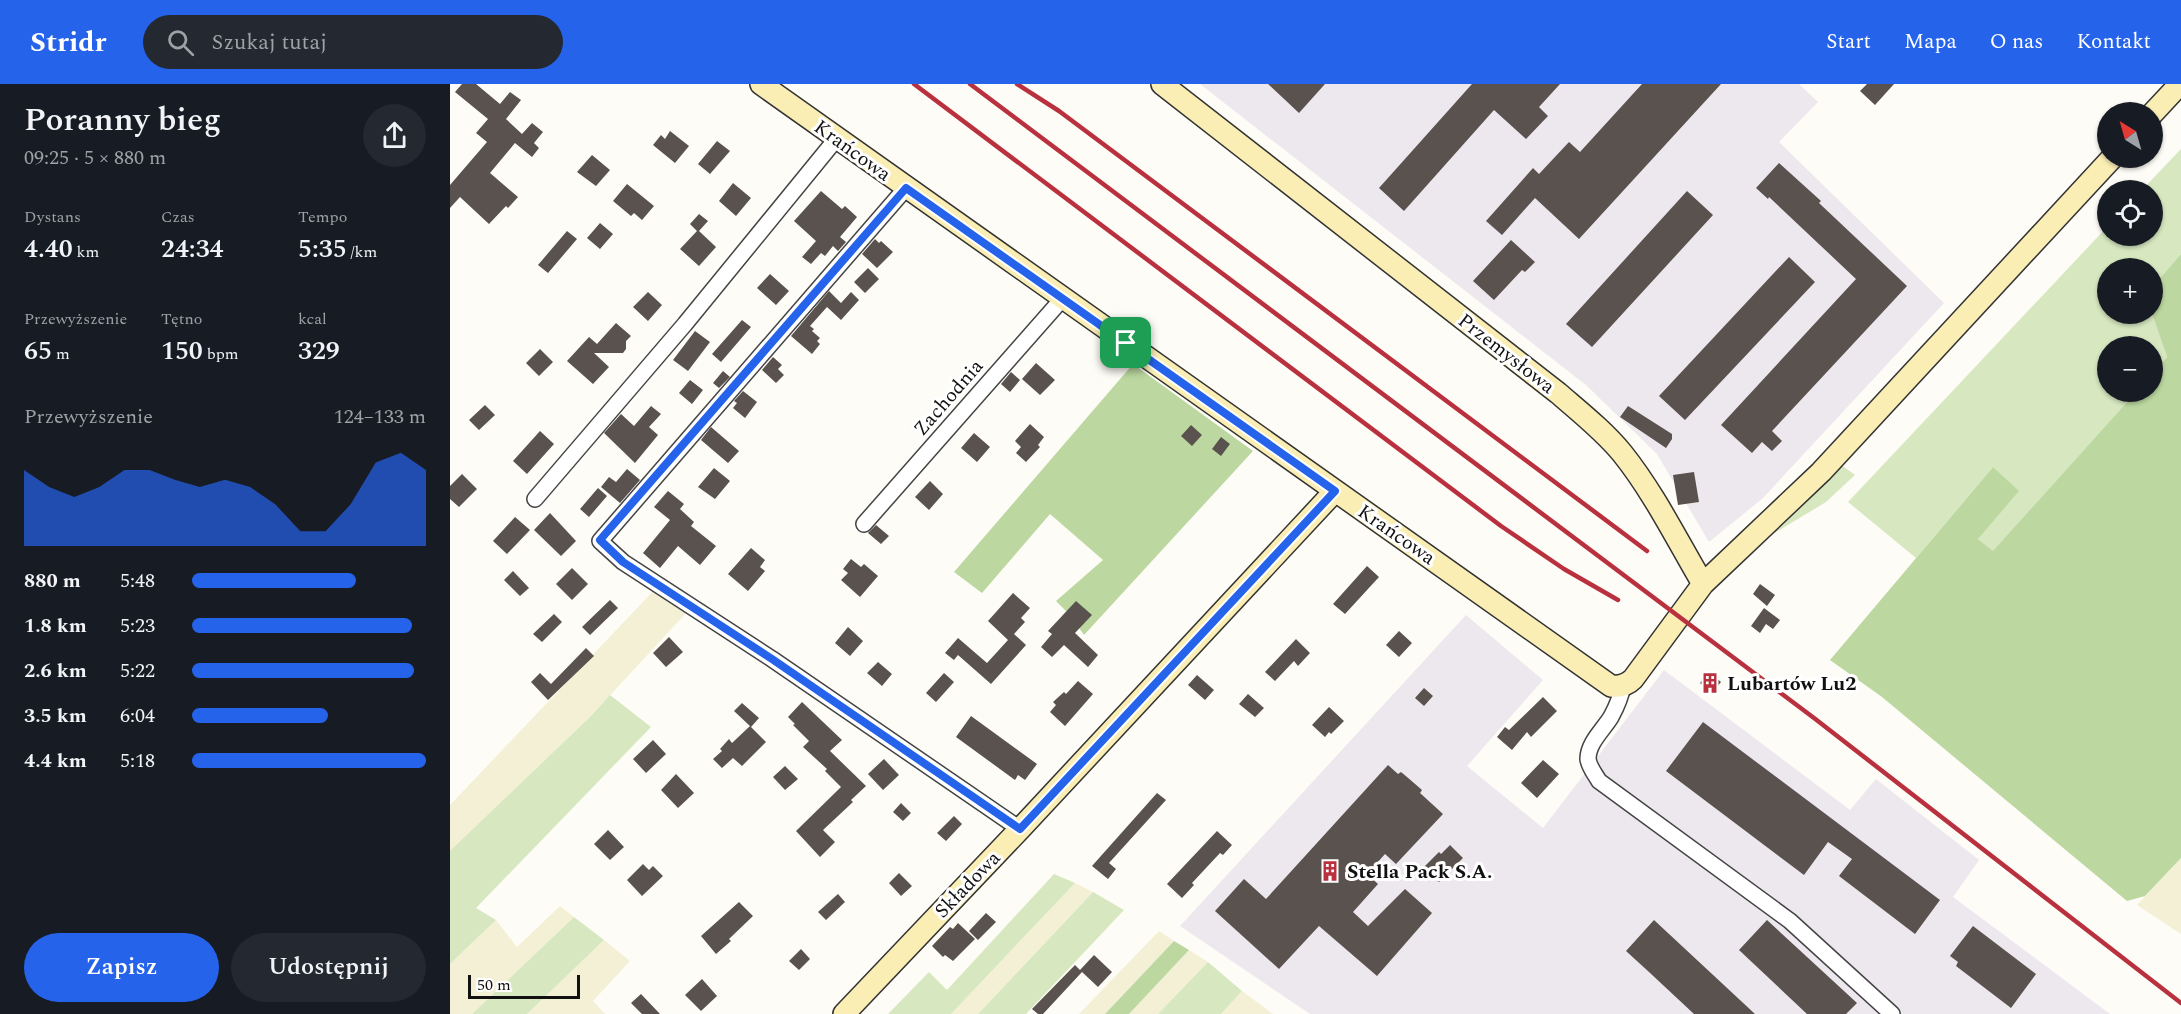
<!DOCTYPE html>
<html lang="pl">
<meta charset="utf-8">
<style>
body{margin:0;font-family:Spectral,serif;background:#242831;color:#f1f3f6;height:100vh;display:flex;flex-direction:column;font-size:22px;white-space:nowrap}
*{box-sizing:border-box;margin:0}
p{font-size:20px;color:#9ea1a6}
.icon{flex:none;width:33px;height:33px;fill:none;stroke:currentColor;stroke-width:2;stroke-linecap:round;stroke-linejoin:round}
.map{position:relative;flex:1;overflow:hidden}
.drawer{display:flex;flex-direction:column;background:#171b24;width:450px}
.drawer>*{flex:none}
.needle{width:39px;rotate:323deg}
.controls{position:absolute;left:1647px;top:18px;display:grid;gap:12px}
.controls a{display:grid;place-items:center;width:66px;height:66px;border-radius:50%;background:#171b24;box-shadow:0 2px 4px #0004;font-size:30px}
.scale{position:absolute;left:18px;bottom:15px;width:112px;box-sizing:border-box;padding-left:6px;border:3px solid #111;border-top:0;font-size:16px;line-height:21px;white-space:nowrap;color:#111;-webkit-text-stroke:4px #fff;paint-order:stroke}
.pin{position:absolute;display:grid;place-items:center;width:51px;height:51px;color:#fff;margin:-26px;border-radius:12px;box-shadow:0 3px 9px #0006}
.round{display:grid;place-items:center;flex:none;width:63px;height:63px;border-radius:32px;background:#242831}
.head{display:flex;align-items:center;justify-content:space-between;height:102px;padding:0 24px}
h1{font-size:33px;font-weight:600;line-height:45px}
.metrics{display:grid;grid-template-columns:repeat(3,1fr);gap:9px;height:102px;padding:6px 24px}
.metrics div{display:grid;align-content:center}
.metrics b{font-size:26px;font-weight:600}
.metrics small{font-size:16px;font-weight:400}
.metrics p{font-size:16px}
.chart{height:168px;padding:12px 24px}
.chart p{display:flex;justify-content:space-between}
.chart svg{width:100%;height:108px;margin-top:6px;fill:#2563eb;opacity:.7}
.action{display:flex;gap:12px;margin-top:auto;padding:12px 24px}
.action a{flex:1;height:69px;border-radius:36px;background:#2563eb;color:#fff;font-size:24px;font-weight:600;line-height:69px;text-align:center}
.action a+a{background:#242831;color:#f1f3f6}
ul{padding:0 24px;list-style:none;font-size:20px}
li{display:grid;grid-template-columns:96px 72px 1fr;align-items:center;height:45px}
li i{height:15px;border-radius:8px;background:#2563eb}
header{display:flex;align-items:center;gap:36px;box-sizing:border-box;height:84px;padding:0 30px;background:#2563eb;color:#fff}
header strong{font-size:28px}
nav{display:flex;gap:33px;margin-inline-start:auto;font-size:21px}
.search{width:420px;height:54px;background:#242831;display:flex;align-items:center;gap:15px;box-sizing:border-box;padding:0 21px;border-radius:33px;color:#9ea1a6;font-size:22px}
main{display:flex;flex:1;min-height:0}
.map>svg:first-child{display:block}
.industrial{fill:#ede7ee}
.farmland{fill:#f4f0d6}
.green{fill:#d7e8c0}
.forest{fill:#bcd8a0}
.building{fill:#59524e}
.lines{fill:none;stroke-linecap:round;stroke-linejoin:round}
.street-casing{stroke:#444;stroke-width:18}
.secondary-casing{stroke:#333;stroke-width:24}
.street{stroke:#fff;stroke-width:15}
.secondary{stroke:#faeeb5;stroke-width:21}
.rail{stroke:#b9313e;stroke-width:4.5}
.route-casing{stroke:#fff;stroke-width:12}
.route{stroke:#2563eb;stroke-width:8}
.labels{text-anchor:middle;stroke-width:6;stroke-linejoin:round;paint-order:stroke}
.street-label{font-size:20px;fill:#111;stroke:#fff}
.poi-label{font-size:20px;font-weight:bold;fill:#111;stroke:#fff;text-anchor:start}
</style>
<header>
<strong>Stridr</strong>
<div class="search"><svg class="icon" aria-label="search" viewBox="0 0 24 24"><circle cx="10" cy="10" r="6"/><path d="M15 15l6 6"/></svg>Szukaj tutaj</div>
<nav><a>Start</a><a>Mapa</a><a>O nas</a><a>Kontakt</a></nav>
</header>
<main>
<section class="drawer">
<div class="head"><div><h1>Poranny bieg</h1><p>09:25 · 5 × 880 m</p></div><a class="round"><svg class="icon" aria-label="share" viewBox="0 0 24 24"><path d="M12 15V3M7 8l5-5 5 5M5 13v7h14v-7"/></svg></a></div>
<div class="metrics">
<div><p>Dystans</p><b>4.40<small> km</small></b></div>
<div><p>Czas</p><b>24:34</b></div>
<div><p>Tempo</p><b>5:35<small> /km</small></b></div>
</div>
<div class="metrics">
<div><p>Przewyższenie</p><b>65<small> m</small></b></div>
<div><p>Tętno</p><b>150<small> bpm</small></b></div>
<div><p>kcal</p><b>329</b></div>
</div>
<div class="chart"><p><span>Przewyższenie</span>124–133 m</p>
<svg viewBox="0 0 160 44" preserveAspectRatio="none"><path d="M0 44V13L10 20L20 24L30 20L40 13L50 13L60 17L70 20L80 17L90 20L100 27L110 38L120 38L130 27L140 10L150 6L160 13V44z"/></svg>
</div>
<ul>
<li><b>880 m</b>5:48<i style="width:70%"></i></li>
<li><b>1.8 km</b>5:23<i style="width:94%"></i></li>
<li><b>2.6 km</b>5:22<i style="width:95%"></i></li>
<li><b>3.5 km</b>6:04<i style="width:58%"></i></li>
<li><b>4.4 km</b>5:18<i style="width:100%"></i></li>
</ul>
<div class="action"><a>Zapisz</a><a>Udostępnij</a></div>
</section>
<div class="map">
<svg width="1731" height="930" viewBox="0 0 1731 930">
<rect width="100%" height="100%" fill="#fefcf6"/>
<path class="industrial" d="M750,0H1349L1368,18L1329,58L1494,219L1313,414L1259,458L1207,370L1136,301Z
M1016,531L1093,596L1017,682L1093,744L1214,586L1400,726L1426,695L1529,776L1503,813L1660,930H860L730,842Z"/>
<path class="farmland" d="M209,501L238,527L141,632L0,768V721Z
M1731,774V850L1687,821Z
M625,799L643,808L528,930H501Z
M110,822L124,833L22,930H0V880L46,836L67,863Z
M709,847L724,857L655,930H629Z
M154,856L180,877L143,917L155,930H77Z
M739,866L758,878L708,930H679Z
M792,907L823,930H771Z"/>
<path class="green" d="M1731,65V170L1703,202L1702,184H1658V230H1702L1717,273L1703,289L1702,262H1658V308H1686L1543,468L1528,455L1543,383L1466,474L1398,418L1657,143L1658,152H1702V106H1692Z
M1390,380L1405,391L1376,418L1313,456Z
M160,611L201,643L26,824L46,836L0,880V767L141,632Z
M604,790L625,799L501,930H438L479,888L497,906Z
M643,808L674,826L576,930H528Z
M124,833L154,856L77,930H22Z
M758,878L792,907L771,930H708Z"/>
<path class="forest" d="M1731,170V774L1695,812L1677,817L1432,613L1380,576L1543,383L1569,407L1528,455L1543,467L1686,308H1702L1703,289L1717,273L1702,230L1703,202Z
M683,280L803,367L634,551L620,531L606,517L653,476L600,430L532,509L504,488Z
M724,857L739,866L679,930H655Z"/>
<path class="building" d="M12,0H26L50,20L60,8L71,16L56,35L72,50L82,39L93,48L84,59L89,64L82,73L65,59L40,89L68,113L58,124L56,122L39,140L10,113L0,124V101L37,58L26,49L38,35L5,8Z
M818,0H875L849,29Z
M1022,0H1110L1089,23L1098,32L1076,55L1044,26L954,127L929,104Z
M1192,0H1271L1129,155L1085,114L1052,151L1036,137L1083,84L1089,90L1119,58L1130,68Z
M1417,0H1444L1425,21L1410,7Z
M220,47L239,62L225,79L203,61L211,51L215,55Z
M267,57L280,67L260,90L248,80Z
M142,71L160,86L146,102L127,88Z
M1329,79L1371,117L1369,119L1457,202L1322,347L1332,357L1322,367L1312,358L1302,369L1271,341L1406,195L1319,113L1318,115L1306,104Z
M283,99L301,114L286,132L269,117Z
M177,100L204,122L192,136L184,129L181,132L163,117Z
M371,107L392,125L395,122L407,133L390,153L396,158L388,167L383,162L375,172L371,169L361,180L352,173L366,157L344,137Z
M1237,107L1263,131L1142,263L1116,240Z
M249,130L258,137L249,147L266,163L249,182L230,165L247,147L240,140Z
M150,139L163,150L150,165L137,154Z
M117,147L127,155L98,189L88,181Z
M425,155L429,159L431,157L443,168L427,184L412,170Z
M1061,156L1085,178L1075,188L1072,186L1044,216L1023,197Z
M1339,173L1365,198L1235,336L1209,312Z
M418,184L429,195L415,209L404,198Z
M320,190L339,207L326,221L307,204Z
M379,207L391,219L401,208L409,216L391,236L377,223L360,242L364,245L362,247L370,254L367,257L370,260L362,270L341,252Z
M198,208L212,221L198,237L183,223Z
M292,236L301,243L271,278L262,270Z
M166,239L181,252L176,257V265L173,269H144L159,283L143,300L117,277L139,253L147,260Z
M245,247L260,258L238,287L223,276Z
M90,265L103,278L89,292L76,279Z
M323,273L332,281L328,285L334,291L326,299L312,286Z
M586,279L605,296L590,311L572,295Z
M273,287L280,293L269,304L263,299Z
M561,288L570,296L560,308L551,300Z
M240,296L253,306L242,320L229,309Z
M293,307L307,318L295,334L283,324L287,319L284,317Z
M35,321L45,331L29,346L19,336Z
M201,322L211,330L199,343L208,351L185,379L154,349L171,330L184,342Z
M1178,322L1222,350V355L1216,364L1170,333Z
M580,340L594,353L588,361L590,363L576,378L566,369L571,363L565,357Z
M741,341L752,351L742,362L731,352Z
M261,343L289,367L278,379L251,356Z
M90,347L104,360L77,390L63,377Z
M524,349L540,363L527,378L511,364Z
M771,353L780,360L771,372L762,365Z
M264,384L280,397L265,415L248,403Z
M177,385L190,396L170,419L151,403L159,393L166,398Z
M1244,388L1249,418L1228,421L1223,391Z
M12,390L27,405L9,423L0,415V402Z
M480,397L493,410L479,426L465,413Z
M148,404L157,412L139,433L130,425Z
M218,407L234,420L230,425L244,438L241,442L266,462L250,481L228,462L210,484L193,469L220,436L204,423Z
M100,429L126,457L111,472L84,446Z
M65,433L80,446L57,470L43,457Z
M426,441L439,452L431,460L418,449Z
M301,464L315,476L310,483L315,487L298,507L278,490Z
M401,475L411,483L414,480L428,492L410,513L391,496L398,489L393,485Z
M917,482L929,493L895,530L883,520Z
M122,484L138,500L122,516L106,500Z
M63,487L79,504L70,512L54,496Z
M1310,500L1325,511L1317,522L1303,510Z
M563,509L580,524L571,534L575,538L564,550L576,561L541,600L508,571L504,576L495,569L508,554L537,579L558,556L538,537Z
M160,516L168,524L140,551L132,543Z
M626,517L642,531L625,549L648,571L638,583L614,561L602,573L591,563L602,550L598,547Z
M1314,524L1330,536L1323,545L1316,540L1310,549L1301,542Z
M104,530L112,538L92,558L83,550Z
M398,543L413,557L400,572L385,559Z
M949,547L962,559L949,573L936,561Z
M219,553L233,568L216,583L203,569Z
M846,555L860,569L848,582L844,577L825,597L815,588Z
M136,564L144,572L98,616L81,598L90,589L101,600Z
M428,578L442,590L432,602L417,589Z
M1259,588L1271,598L1262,609L1250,599Z
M494,589L504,598L486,618L476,609Z
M747,591L764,606L755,616L738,601Z
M628,597L643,610L615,642L600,628L606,621L603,618L614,608L616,610Z
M974,604L983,612L974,622L965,614Z
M798,610L814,624L805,633L789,620Z
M1093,613L1107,627L1081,653L1077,648L1062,666L1047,653L1055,643L1059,646Z
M352,618L392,656L380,667L416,702L401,716L403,718L373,746L385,758L370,773L346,747L391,703L375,687L377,685L353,663L359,657L343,641L345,640L338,633Z
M292,619L309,634L301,643L284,627Z
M879,623L894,637L881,650L879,648L875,653L862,641Z
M521,632L587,680L575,696L568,691L565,696L506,653Z
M1253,638L1490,816L1465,850L1389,792L1402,775L1378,758L1354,791L1216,687Z
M300,642L316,658L292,682L283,674L272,684L263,675L272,667L270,665L279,655L282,659Z
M203,656L216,670L196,689L183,675Z
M434,675L449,691L433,706L418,690Z
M1093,676L1109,690L1087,714L1071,699Z
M938,681L948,690L951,688L957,693L972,706L970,709L993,730L946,780L935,770L917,790L928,800L903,828L918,842L955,805L982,829L927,892L869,842L829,885L765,827L794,795L816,815Z
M335,682L348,695L335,706L323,693Z
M226,690L244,709L228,724L211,706Z
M707,709L716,716L659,779L666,785L658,795L642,782Z
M451,719L461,729L453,737L443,728Z
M504,732L512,740L496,757L487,749Z
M158,746L174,763L160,776L144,760Z
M767,747L782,761L773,771L770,769L742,799L744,801L732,814L717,800Z
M1000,761L1013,774L989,798L973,784L989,768L991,770Z
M193,780L199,786L203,782L213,792L192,812L177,796Z
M449,789L462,802L451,812L439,799Z
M388,810L395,818L376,836L368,828Z
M289,818L303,832L279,855L281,857L266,870L251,852Z
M536,829L546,838L528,856L519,847Z
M1204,836L1305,930H1244L1199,888L1176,867Z
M1317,836L1407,919L1396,930H1357L1289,866Z
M508,839L525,855L503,877L495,871L493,873L482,862L500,843L503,845Z
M1523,842L1586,890L1561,924L1506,882L1508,878L1500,872Z
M351,865L360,875L349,886L339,877Z
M644,871L662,888L648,903L632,888L593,930H588L582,925L625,881L630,886Z
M252,895L267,912L251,927L235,911Z
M191,910L210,930H192L181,919Z"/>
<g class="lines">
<g class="street-casing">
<path id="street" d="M456,104L150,457L173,478L322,575L570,745
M85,415L235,240L387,54
M414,440L613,214
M1173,601C1171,613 1167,622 1161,633C1153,646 1138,659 1138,675C1139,683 1145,690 1149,697L1340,837L1442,930"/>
</g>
<g class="secondary-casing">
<path id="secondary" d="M311,0L1161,602C1170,603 1177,601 1183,595L1253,500L1371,388L1662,74
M712,0L1108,309C1130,328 1154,347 1172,369C1204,409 1227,456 1253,500
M1702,30L1730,0
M394,930L570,745L885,407"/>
</g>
<use href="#street" class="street"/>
<use href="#secondary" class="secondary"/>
<path class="rail" d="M464,0L1051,442L1114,485L1168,516
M520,0L1364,634L1731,919
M567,0L609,27L1197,467"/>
</g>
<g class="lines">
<g class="route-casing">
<path id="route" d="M456,104L885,407L570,745L322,575L173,478L150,456Z"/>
</g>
<use href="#route" class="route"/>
</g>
<defs>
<g id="building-bare" transform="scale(1.62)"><path d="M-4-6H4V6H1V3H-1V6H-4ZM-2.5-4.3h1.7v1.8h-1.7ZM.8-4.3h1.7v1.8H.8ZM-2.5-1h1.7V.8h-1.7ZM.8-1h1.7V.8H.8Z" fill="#b9313e" stroke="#fff" stroke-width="2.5" paint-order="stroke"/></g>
</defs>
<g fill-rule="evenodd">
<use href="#building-bare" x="1260" y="599"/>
<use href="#building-bare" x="880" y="787"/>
</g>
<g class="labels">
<g class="street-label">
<text transform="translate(403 66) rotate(36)" y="7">Krańcowa</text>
<text transform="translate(1057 269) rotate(38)" y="7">Przemysłowa</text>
<text transform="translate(498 313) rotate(-49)" y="7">Zachodnia</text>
<text transform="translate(947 450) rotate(35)" y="7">Krańcowa</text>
<text transform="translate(517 800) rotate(-46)" y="7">Składowa</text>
</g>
<g class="poi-label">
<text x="1277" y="606">Lubartów Lu2</text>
<text x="897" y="794">Stella Pack S.A.</text>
</g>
</g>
</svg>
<div class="controls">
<a><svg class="needle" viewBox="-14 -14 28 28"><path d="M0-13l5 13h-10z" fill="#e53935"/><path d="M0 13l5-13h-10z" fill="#9ea1a6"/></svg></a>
<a><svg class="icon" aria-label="locate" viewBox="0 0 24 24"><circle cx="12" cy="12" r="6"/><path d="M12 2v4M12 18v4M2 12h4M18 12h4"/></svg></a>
<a>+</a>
<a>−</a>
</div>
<div class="scale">50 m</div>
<div class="pin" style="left:676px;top:259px;background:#1e9e55"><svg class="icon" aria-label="arrive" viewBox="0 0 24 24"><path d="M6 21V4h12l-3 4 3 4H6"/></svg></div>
</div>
</main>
